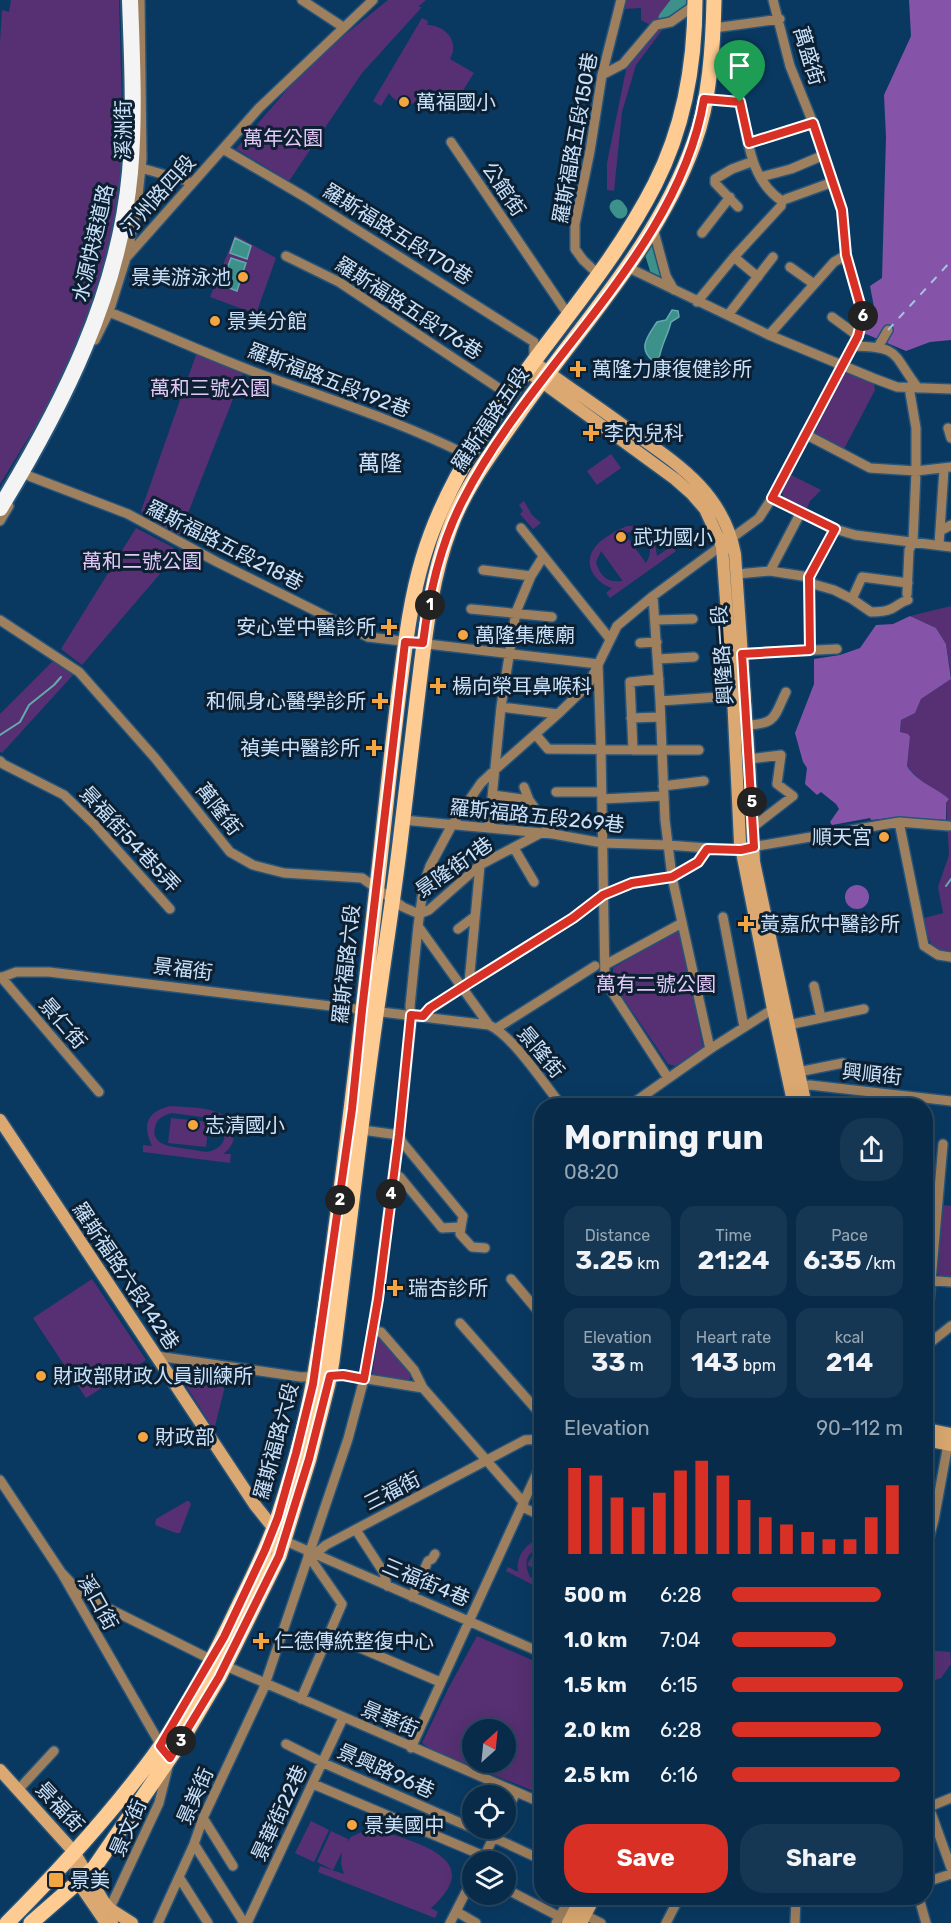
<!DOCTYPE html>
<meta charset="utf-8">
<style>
body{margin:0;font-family:Rubik,"Noto Sans TC",sans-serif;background:#153753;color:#f1f3f6;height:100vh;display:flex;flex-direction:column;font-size:22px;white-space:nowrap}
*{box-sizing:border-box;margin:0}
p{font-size:20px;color:#98a7b4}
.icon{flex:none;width:33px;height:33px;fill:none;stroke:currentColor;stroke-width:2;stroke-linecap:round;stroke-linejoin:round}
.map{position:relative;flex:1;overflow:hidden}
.drawer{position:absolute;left:534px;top:1098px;width:399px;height:807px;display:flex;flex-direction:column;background:#072b49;border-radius:24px;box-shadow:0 6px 24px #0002,0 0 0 2px #284761}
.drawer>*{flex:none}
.needle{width:39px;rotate:27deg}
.buttons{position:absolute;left:462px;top:1719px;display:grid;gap:12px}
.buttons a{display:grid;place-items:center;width:54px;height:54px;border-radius:50%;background:#072b49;box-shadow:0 6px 24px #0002,0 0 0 2px #284761;font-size:30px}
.pin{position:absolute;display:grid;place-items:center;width:51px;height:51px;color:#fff;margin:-62px -26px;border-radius:50% 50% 50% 0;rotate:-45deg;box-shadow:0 0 6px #0007}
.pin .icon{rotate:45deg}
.km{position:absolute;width:30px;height:30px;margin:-15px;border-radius:50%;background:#222;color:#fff;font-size:16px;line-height:30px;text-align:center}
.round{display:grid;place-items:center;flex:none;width:63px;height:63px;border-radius:24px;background:#153753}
.headline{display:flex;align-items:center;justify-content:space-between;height:102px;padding:0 30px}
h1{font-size:33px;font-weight:700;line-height:45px}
.metrics{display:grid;grid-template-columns:repeat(3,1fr);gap:9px;height:102px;padding:6px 30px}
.metrics div{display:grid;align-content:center;border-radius:15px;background:#153753;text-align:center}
.metrics b{font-size:26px;font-weight:700}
.metrics small{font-size:16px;font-weight:400}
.metrics p{font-size:16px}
.chart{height:168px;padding:12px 30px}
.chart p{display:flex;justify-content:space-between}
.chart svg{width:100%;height:108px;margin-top:6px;stroke:#d93025;stroke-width:6}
.cta{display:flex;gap:12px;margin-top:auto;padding:12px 30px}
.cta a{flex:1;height:69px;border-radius:24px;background:#d93025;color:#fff;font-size:24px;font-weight:700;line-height:69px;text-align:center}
.cta a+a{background:#153753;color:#f1f3f6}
ul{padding:0 30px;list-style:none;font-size:20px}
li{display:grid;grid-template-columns:96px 72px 1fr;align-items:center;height:45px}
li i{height:15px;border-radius:8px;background:#d93025}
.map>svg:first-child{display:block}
.green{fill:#563072;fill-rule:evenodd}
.forest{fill:#8554a9}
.water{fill:#3c918b;stroke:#66a9ac;stroke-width:1.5}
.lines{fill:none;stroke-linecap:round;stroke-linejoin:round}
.stream{stroke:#66a9ac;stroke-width:2}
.river{stroke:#3c918b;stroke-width:15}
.street-casing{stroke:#285479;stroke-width:12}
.secondary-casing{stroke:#285479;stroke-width:15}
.primary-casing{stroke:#285479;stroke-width:18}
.highway-casing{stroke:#285479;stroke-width:20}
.street{stroke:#9f805e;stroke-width:9}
.secondary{stroke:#daa870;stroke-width:12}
.primary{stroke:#fecb92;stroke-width:15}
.highway{stroke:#f4f4f4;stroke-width:16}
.rail{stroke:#a7c3df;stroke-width:2;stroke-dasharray:8 8;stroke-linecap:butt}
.route-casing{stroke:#fff;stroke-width:12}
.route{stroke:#d93025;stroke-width:8}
.poi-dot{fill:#f2a541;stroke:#0d2032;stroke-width:2}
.labels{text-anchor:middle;stroke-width:6;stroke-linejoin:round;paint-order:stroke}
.street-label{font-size:20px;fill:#c9e1fa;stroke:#0d2032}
.poi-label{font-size:20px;fill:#c9e1fa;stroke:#0d2032;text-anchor:start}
.park-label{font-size:20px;fill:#e1c8f6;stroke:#0d2032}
.quarter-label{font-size:22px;fill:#c9e1fa;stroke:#0d2032}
</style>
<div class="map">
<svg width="951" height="1923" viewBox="0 0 951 1923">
<rect width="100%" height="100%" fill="#093961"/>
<path class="green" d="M11,0H119L124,183L101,287L59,388L0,484V42L2,10L9,12Z
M388,0H426L418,7H422L362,73L289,181L236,149L310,63Z
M624,0H672L665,16V20L655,21L650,25L641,20V8L623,9Z
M422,18L428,21L427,25C445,25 460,41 450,59L474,73L452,108L429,94C417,107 399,108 389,93L381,106L373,101Z
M658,29H663L636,65L622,112L614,191L607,190V163L627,65Z
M235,235L276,258L256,314L210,297Z
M197,352L244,371L179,536L143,517L141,511Z
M848,373L874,384L875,390L844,449L814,433L844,374Z
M611,454L621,468L597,485L587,471Z
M791,475L821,490L810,501L807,508L784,498L782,492Z
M524,501L532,515L541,523L533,529L520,514L523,511L519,505Z
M627,526C648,525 655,536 657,556L672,546L676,551L610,598L606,593L612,588C595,583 582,564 595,547C602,538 617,530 627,526ZM629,532C646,533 656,547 646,563L625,534ZM601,551L622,580V581C607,583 600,576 596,562Z
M136,528L174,548L159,575L82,665L61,649Z
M951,606V674L946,644L936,628L910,616Z
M54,660L73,675L2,753L0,752V714Z
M951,679V953C928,949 928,939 924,918L943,913L938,887L949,855L946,803L949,799C935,788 917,781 907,766L910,737L900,732L901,720L915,713L921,699Z
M677,931L680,933L703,1047L675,1066L668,1064L613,983V968Z
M170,1106C191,1108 233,1105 234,1134C234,1143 230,1149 223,1154H231L230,1163L143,1152V1145L152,1146C142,1124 147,1112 170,1106ZM172,1113L216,1119C228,1129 228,1146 211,1151C205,1153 195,1150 188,1149C176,1147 150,1147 155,1127C157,1118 164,1115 172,1113Z
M171,1118L209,1122L206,1147L168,1143Z
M942,1205L951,1206V1277L941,1276L937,1273Z
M92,1279L146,1360L86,1398L33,1318Z
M378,1336L412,1375L409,1380L372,1374Z
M179,1368L227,1378L215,1426L211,1425L176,1370Z
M187,1501H189L191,1504L180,1533H176L155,1525L156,1519Z
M541,1539V1547L538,1548L541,1550V1581L537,1578L540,1571L527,1565L536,1549C524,1556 525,1566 530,1577L541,1583V1589L506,1571L508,1567L518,1572C516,1556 526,1542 541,1539Z
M477,1636L541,1664V1794L433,1751L422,1743L448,1689ZM472,1730H506V1762H472Z
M926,1650L950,1652L951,1664L941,1678L926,1683Z
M311,1821L329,1830L314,1862L295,1853Z
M368,1829H376C415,1843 488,1858 431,1908L438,1912L435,1918L318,1872L320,1866L344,1874L341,1864L342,1852L333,1870L317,1862L331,1831L348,1839L347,1842L351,1837Z"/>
<path class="forest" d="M909,0H951V340L930,342L906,351L866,334L863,335L874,307L870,286L882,278L886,137L884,95L911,36Z
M910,616L936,628L946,644L951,679L921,699L915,713L901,720L900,732L908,734L910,737L907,766C917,782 935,787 949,799L946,803V820L898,817L871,820L870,818L832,825L830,822L839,809L836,804L821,792L817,795L805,784L807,768L803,762L795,733L814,684V659L840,655L860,648L876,625L893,624Z
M845 897a12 12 0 1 1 24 0a12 12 0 1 1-24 0Z"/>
<path class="water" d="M235,238L251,246L247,259L230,253Z
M231,258L246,263L237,291L221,285Z
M672,310L678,311L679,317L671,322C668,335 661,345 659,359L653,361C637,348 648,336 657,322L666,320Z"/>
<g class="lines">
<path class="stream" d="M0,735L20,722L29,705L54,685L61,677
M946,886L951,879"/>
<path class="river" d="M666,18L680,0
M617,207L620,211
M652,252L660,278"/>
<g class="street-casing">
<path id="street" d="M302,0L343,27
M714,28L780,19
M602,75L623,64L656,25L671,22L695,5
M451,142L569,316
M749,143L813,123
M223,149L305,197L534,342V360
M141,168L187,181L191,185
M761,177L791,169L824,155
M786,199L833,182
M738,207L715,183V179L732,169L751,162
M653,228L666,276L674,290
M702,233L730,197
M127,255L136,213L142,159L140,0
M286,256L339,282L509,395
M734,257L758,277
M627,267L769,335L873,378L897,387L951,389
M790,267L814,284
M599,275L583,260L575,249V224L590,151L602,75L621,0
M697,302L734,257L781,206L782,201C749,179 748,138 740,102L704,99
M109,312C157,331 204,353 252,371C325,398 400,421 469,456
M728,315L773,257
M832,317L858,336
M769,335L834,262L846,255
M95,340L109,312L126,258L259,108L373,0
M852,346C902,347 891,353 918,388
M878,347L888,330
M948,428L951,438
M805,434L870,468L916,471L951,467
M29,476L128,514L217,562L368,637L598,664L601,750L605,981L668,1078
M772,498L835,529L855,535L951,547
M0,521L9,506
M521,528L610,639
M940,531L951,525
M939,545L944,469
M483,570L531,576
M770,571L801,512
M737,574L770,571L809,577L813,584L834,590L852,599L871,612C877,612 885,612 891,609C898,606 900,602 908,600
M809,577L835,529
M809,580L810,650
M907,594L909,550L913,542L916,471V428L909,387
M653,596L660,701
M852,599L862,577L908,583
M471,609L552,617
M0,620L79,672L155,758L230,852L253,865L284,873L362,878L403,907L419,914L429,910L480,865L541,833
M655,620L693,619
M640,643L657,642
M738,654L837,649
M658,659L694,657
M501,707L558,714
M631,718L660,717
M747,725C777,724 774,716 786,692
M536,735L548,749L662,750L665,820L672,877L710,1049
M633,750L630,682L659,679
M699,750H662L660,701L733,696
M749,759L781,755L777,784L793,796L753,827
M0,761L3,764L64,795L94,824L170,909
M663,786L704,781
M524,787L529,800
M556,792H601
M493,795L529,800C538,811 543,825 553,834
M602,799L663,796
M403,820L553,834L603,843L667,845L734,850L899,822L949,826
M899,822L924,946L938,955L951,957
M489,828L501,707L516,612L531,576L543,557
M514,848L534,882
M723,917L744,1027
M418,926L489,1025
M458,929L474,917
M605,965L682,923
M1,977L99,1092
M0,978L16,972H49L489,1025C513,1036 544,1084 562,1106
M469,983L480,865
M814,986L821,1018
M423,1016L431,1008L469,983L573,918L603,895L632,883L672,877L698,862L707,849
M788,1025L864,1009
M497,1028L595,966
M798,1072L843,1063
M798,1086L810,1085L951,1101
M629,1106L710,1049L773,1009
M362,1130L399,1135L393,1176L400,1177L442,1228L461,1227L460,1234L472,1247L485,1248
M926,1198L938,1199
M461,1227L463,1216L402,1142L399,1135L411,1024L410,1006L418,926L424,883L430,866L452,825L481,783L497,768L558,714L588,685L617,626L653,596L759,518L772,498L858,336L863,315L846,255L842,210L813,123L790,66L773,0
M511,1279L542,1316
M926,1280L951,1282
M460,1323L542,1416
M373,1331L381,1332L414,1370L423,1388
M926,1338L943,1144
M926,1346L951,1326
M157,1356L301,1377L343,1375L423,1388L524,1503
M0,1480L61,1572L163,1749
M522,1507L542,1516
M356,1530L384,1573L387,1586
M283,1540L542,1653
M926,1549L934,1520L948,1444
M315,1554L326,1545L525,1440L542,1439
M61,1572L76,1588L96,1602L212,1660L542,1803
M412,1597L428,1561L432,1559L435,1554
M330,1635L440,1682
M301,1699L342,1604L308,1555
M286,1744L328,1765L472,1828
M411,1748L542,1462
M313,1784L484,1856
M18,1790L54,1751
M926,1804L929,1807L951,1868
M929,1807L951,1798
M506,1813L516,1792
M203,1818L233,1866
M473,1828L542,1860
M194,1844L244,1923
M482,1861L498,1828
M179,1877L208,1923
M926,1882L951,1874
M506,1889L560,1917
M919,1898L926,1923
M108,1912L159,1803L168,1767
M457,1912L476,1923
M585,1915L601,1923
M158,1923L194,1844L203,1818L263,1690L348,1439L364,1379L373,1331L393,1176
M247,1923L343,1718
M450,1923L472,1880
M556,1923L570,1898
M666,1923L679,1898
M795,1923L796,1898"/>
</g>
<g class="secondary-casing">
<path id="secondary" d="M534,362C565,385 597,406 628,429C676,463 723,491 735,554L749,759L754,862L806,1106
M527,371L675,479L692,494L705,509L722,546L733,696L740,842L773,1009L794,1106
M0,1120L255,1505L279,1535
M926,1429L951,1434
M926,1440L951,1445
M0,1770L74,1852L104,1902L110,1909L132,1923
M75,1856L78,1882L104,1920L112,1923
M568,1923L581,1898
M581,1923L594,1898"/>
</g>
<g class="primary-casing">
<path id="primary" d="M7,1923C59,1871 109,1816 153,1757C186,1712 217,1652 241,1601C255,1573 269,1544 279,1514C295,1465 309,1413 317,1361C325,1316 330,1271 336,1226C353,1104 366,982 380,860C386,804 392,748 399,692C405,647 410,601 423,558C466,414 589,314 655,184C684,127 695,63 695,0
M31,1923L94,1868L180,1743L219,1677L279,1556L309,1459L328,1384L332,1361C348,1239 361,1116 379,994C386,944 394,893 400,843C406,792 412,742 418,692C425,636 430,581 450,528C465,487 492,452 517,416C578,327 657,247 694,143C710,100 713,46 714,0"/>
</g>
<g class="highway-casing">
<path id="highway" d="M0,508C63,404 119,295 130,172C135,115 132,58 130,0"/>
</g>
<use href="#street" class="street"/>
<use href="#secondary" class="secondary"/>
<use href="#primary" class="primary"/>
<use href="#highway" class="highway"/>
<path class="rail" d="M888,330L951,261"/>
</g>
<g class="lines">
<g class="route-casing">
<path id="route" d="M704,99L740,102L749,143L813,123L842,210L846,255L863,315L858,336L772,498L835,529L809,577L810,650L742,654L754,847L741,850L707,849L698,862L672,877L632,883L603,895L573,918L469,983L430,1008L423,1016L411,1015L399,1135L378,1299L364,1379L343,1375L330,1376L309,1459L279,1556L219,1677L170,1758L160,1746L224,1637L265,1550L278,1517L296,1453L313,1384L352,1109L362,1010L405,642L423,643C429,594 440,544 463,500C531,365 679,251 704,99Z"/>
</g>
<use href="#route" class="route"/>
</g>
<g class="poi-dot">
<circle cx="404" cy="102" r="6"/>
<circle cx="243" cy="277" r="6"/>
<circle cx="215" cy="321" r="6"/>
<path d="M575 360h6v6h6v6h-6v6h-6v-6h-6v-6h6z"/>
<path d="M588 424h6v6h6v6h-6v6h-6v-6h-6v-6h6z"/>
<circle cx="621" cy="537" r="6"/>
<path d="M386 618h6v6h6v6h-6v6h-6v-6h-6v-6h6z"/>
<circle cx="463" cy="635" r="6"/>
<path d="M435 677h6v6h6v6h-6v6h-6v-6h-6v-6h6z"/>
<path d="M377 692h6v6h6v6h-6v6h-6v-6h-6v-6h6z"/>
<path d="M371 739h6v6h6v6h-6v6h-6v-6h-6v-6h6z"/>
<circle cx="884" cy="837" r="6"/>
<path d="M743 915h6v6h6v6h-6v6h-6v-6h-6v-6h6z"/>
<circle cx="193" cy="1125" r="6"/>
<path d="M392 1279h6v6h6v6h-6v6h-6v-6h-6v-6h6z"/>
<circle cx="41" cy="1376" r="6"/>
<circle cx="143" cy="1437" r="6"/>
<path d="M258 1632h6v6h6v6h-6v6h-6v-6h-6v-6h6z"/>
<circle cx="352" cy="1825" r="6"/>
<rect x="48" y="1872" width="16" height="16" rx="3"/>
</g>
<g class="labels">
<g class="street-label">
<text transform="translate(809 56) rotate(73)" y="7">萬盛街</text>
<text transform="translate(123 130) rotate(-90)" y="7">溪洲街</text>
<text transform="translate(575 138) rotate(-80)" y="7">羅斯福路五段150巷</text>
<text transform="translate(504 189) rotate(56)" y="7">公館街</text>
<text transform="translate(158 195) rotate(-48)" y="7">汀州路四段</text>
<text transform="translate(398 234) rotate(32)" y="7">羅斯福路五段170巷</text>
<text transform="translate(93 243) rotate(-77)" y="7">水源快速道路</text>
<text transform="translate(409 308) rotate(33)" y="7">羅斯福路五段176巷</text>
<text transform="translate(329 380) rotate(21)" y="7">羅斯福路五段192巷</text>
<text transform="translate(490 419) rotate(-56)" y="7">羅斯福路五段</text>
<text transform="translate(225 545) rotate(27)" y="7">羅斯福路五段218巷</text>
<text transform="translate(722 655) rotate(-94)" y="7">興隆路一段</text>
<text transform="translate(219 809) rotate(52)" y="7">萬隆街</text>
<text transform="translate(537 816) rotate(6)" y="7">羅斯福路五段269巷</text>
<text transform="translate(130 839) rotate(47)" y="7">景福街54巷5弄</text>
<text transform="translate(454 867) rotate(-35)" y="7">景隆街1巷</text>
<text transform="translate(346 964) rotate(-84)" y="7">羅斯福路六段</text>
<text transform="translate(183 969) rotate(7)" y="7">景福街</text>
<text transform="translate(63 1023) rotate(49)" y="7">景仁街</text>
<text transform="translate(541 1052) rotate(50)" y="7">景隆街</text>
<text transform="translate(872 1074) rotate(6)" y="7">興順街</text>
<text transform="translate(126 1276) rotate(56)" y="7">羅斯福路六段142巷</text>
<text transform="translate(276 1441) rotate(-75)" y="7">羅斯福路六段</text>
<text transform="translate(392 1491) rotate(-27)" y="7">三福街</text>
<text transform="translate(426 1582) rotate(23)" y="7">三福街4巷</text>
<text transform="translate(98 1602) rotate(61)" y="7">溪口街</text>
<text transform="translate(390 1719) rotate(23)" y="7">景華街</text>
<text transform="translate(386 1771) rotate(24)" y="7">景興路96巷</text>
<text transform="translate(195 1796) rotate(-66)" y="7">景美街</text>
<text transform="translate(60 1807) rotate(47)" y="7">景福街</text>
<text transform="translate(279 1813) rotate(-65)" y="7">景華街22巷</text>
<text transform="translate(128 1828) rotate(-66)" y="7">景文街</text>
</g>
<g class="poi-label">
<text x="416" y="109">萬福國小</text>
<text x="231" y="284" text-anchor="end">景美游泳池</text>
<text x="227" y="328">景美分館</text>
<text x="592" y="376">萬隆力康復健診所</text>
<text x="604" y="440">李內兒科</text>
<text x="633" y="544">武功國小</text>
<text x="376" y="634" text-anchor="end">安心堂中醫診所</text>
<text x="475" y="642">萬隆集應廟</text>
<text x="452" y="693">楊向榮耳鼻喉科</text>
<text x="366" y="708" text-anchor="end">和佩身心醫學診所</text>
<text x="360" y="755" text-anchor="end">禎美中醫診所</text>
<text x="872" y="844" text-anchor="end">順天宮</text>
<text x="760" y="931">黃嘉欣中醫診所</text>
<text x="205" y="1132">志清國小</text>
<text x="408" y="1295">瑞杏診所</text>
<text x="53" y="1383">財政部財政人員訓練所</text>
<text x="155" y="1444">財政部</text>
<text x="274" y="1648">仁德傳統整復中心</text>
<text x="364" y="1832">景美國中</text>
<text x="70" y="1887">景美</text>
</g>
<g class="park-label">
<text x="283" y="145">萬年公園</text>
<text x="210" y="395">萬和三號公園</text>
<text x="142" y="568">萬和二號公園</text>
<text x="656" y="991">萬有二號公園</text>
</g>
<g class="quarter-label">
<text x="380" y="471">萬隆</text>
</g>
</g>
</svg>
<div class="buttons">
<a><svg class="needle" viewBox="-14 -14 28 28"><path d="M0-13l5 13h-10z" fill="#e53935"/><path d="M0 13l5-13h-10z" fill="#98a7b4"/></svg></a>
<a><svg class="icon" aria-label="locate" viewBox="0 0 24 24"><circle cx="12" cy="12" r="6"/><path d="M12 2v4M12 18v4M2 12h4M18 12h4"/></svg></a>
<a><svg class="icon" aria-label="layers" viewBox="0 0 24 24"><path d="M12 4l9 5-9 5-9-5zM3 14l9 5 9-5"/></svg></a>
</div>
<div class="pin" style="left:740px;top:102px;background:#1e9e55"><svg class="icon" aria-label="arrive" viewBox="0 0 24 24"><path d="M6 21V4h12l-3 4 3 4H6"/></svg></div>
<b class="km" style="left:430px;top:605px">1</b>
<b class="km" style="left:340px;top:1200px">2</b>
<b class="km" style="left:181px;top:1741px">3</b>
<b class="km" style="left:391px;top:1194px">4</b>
<b class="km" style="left:752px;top:802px">5</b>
<b class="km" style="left:863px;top:316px">6</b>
<section class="drawer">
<div class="headline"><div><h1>Morning run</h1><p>08:20</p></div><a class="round"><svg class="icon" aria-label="share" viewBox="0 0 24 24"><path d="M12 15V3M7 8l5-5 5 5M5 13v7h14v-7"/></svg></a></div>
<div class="metrics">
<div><p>Distance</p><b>3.25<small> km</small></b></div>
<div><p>Time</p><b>21:24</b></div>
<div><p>Pace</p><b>6:35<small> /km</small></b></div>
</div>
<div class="metrics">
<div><p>Elevation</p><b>33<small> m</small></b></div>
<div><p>Heart rate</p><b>143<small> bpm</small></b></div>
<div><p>kcal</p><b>214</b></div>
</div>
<div class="chart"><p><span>Elevation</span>90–112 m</p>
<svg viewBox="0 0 160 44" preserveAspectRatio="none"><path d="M5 44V9M15 44V12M25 44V21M35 44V25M45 44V19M55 44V10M65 44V6M75 44V12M85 44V22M95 44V29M105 44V32M115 44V35M125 44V38M135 44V38M145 44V29M155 44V16"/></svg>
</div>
<ul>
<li><b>500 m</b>6:28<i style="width:87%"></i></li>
<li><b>1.0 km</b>7:04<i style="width:61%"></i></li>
<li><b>1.5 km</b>6:15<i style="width:100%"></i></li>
<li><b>2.0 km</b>6:28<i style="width:87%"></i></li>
<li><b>2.5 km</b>6:16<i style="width:98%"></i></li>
</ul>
<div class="cta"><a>Save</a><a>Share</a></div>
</section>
</div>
